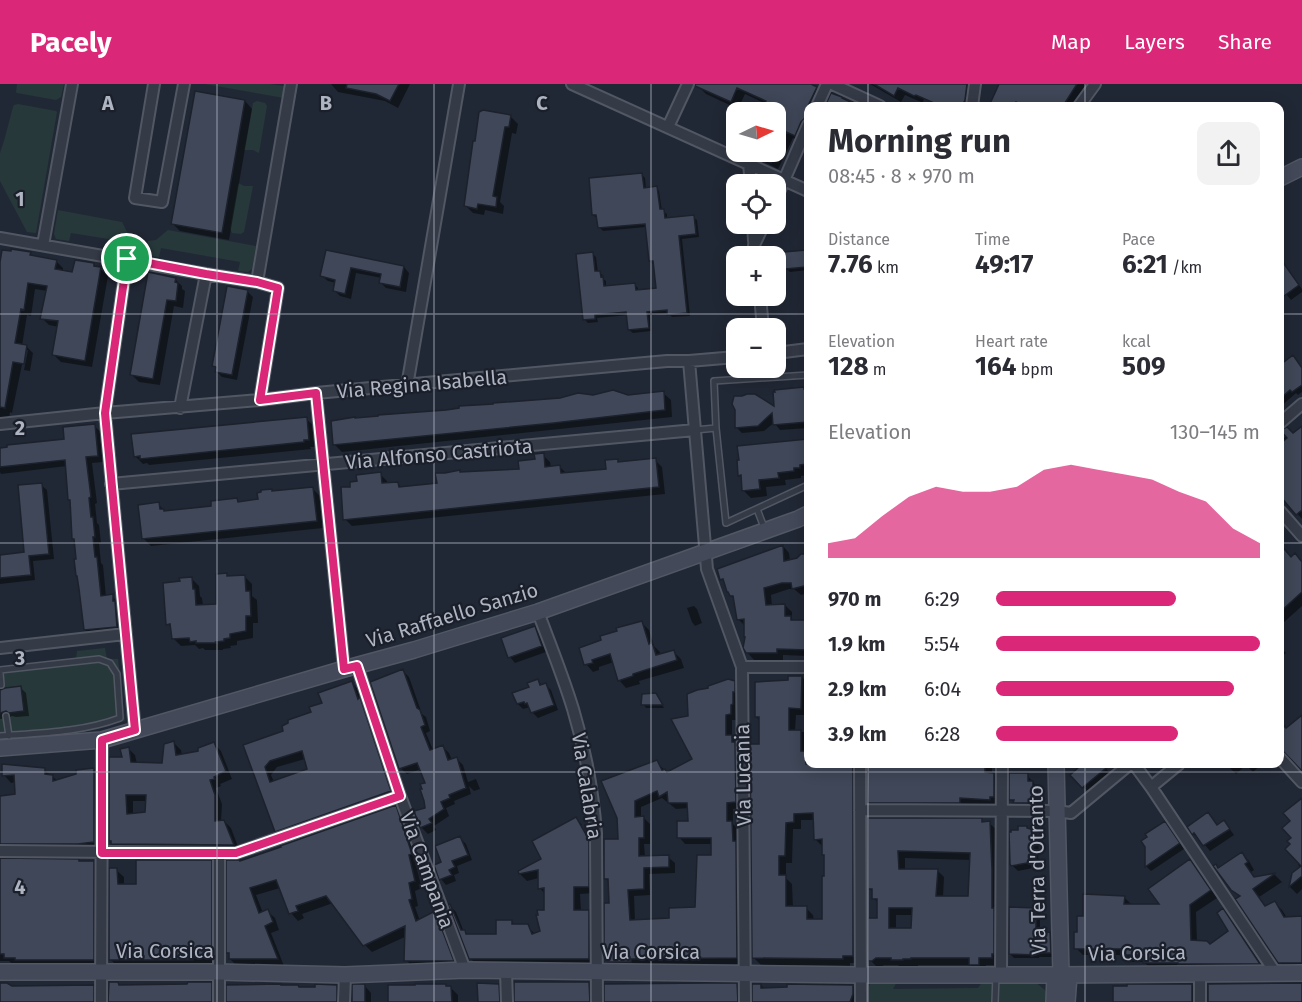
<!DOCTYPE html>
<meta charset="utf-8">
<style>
body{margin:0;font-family:"Fira Sans",sans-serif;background:#f2f2f3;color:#2b2b33;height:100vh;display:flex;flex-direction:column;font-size:22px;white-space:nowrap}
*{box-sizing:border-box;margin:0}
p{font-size:20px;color:#7c7c81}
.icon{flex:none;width:33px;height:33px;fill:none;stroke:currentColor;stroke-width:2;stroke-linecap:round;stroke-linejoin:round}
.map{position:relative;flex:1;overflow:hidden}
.panel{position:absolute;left:804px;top:18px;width:480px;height:666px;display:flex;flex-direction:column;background:#fff;border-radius:12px;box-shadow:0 3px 15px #0003}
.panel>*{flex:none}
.needle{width:39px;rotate:85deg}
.controls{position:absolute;left:726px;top:18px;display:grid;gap:12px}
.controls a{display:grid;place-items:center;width:60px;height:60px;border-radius:12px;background:#fff;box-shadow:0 3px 15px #0003;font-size:30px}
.pin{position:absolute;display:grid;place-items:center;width:51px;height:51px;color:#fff;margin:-26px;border:3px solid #fff;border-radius:50%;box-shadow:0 2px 6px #0007}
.round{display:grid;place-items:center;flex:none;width:63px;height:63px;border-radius:12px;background:#f2f2f3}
.head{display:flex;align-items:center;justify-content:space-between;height:102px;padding:0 24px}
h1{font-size:33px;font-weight:700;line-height:45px}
.metrics{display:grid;grid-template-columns:repeat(3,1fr);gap:9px;height:102px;padding:6px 24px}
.metrics div{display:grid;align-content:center}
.metrics b{font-size:26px;font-weight:700}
.metrics small{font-size:16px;font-weight:400}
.metrics p{font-size:16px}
.chart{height:168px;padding:12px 24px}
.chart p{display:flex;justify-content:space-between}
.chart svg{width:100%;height:108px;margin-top:6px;fill:#db2777;opacity:.7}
ul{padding:0 24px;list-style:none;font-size:20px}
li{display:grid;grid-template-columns:96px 72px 1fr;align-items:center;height:45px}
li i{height:15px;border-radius:8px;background:#db2777}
header{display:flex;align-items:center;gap:36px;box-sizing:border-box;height:84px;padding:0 30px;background:#db2777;color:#fff}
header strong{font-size:28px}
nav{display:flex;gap:33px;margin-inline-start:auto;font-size:21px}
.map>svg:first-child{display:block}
.green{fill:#27383a}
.shadow{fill:#0007;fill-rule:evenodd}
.building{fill:#3f4758;stroke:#1c212c;stroke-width:1.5;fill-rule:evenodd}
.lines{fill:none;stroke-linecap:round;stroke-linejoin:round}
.lane-casing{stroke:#525764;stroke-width:8}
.street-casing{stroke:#525764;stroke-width:14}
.secondary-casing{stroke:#525764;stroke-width:18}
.lane{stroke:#343a46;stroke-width:5}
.street{stroke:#343a46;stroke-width:10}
.secondary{stroke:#434959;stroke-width:15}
.route-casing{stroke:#fff;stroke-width:12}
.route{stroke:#db2777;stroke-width:8}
.grid{fill:none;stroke:#afb4c3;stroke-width:1.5;stroke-opacity:0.55}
.labels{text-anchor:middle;stroke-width:4.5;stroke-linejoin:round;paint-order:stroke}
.street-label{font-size:20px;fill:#afb4c3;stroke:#1a1f2a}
.grid-label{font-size:20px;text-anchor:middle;font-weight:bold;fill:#afb4c3;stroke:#1a1f2a;stroke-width:4.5;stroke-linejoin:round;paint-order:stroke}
</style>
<header>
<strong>Pacely</strong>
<nav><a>Map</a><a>Layers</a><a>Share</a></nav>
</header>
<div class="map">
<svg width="1302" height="918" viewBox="0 0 1302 918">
<rect width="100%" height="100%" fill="#212835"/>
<path class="green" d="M17,0H64L61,13L56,16L17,9L16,8Z
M205,0H270L284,2L286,5L284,14Z
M257,17L265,19L267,22L259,69L253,66H244L253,19Z
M18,20L56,27L57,28L36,149L27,148L0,97V69L4,57L13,23L14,21Z
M238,99L244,102H253L244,148L241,150L232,149L230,144Z
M58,126L122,138L127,148L137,154L135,168L132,169L120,167L121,157L71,149L69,157L56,155L54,150Z
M168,146L256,162L252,185L248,188L238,187L240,178L161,164L159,173L149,172L146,169L148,157L156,156Z
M105,564L107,575H118L125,637L83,647L0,655V584L76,575L77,567Z
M898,896L893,905L978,904L983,897H1034L1046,907V918H869V902L871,897Z"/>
<path class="shadow" d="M331,0H410L398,24L385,17L338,8Z
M700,0H808L817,4L824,11L819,22H808V46L802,58L793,54L778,85L763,77L756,70L757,68H776V28H767L764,25L766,20L745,10L738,25L706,10L699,3Z
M870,0H979L972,22L924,14L923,19L905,11L901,18Z
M1001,0H1088L1074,22H991Z
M245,17L252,25L229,156L180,147L173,140Z
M510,32L518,40L516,50L512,49L500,118L504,122L503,130L485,126L484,131L473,129L466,122Z
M641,90L645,94L646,105L656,104L659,107L662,127L667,130V135L693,133L697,136L699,153L682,155L690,232L672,233L668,229L650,231L651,247L633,249L629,246L628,231L597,234L598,238L588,239L584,235L593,170L596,173L598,189L600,188L603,192V195L606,197V203L634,200L638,204V207L657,205L653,180L650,177L646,143L603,147L599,143L597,134L593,131Z
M805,167L808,171V186L790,188L786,185Z
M327,168L404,183L409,189L406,208L386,204L381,199L382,194L356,189L351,215L340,212L335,207L336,199L328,197L322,192Z
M30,169L33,173L56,177L63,184V187L73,189L93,180L97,184L100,185L108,192L92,283L61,278L54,271L59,243L49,241L42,234L47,207L35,205L31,232L27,231L22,262H26L33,269L30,287L24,286L28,266H25L12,329L10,328L9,335L0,333V187Z
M1280,175L1302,205V208L1291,216L1280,203Z
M175,195L182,202V205L185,207L183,224L174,222L160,301L139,298L131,290Z
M247,207L253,213L237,296L222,293L216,287L217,285L214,282Z
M1292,272L1302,284V308L1298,311L1296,309L1280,323V282Z
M806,306L808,309V344L780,346L775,340V338L764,347L742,349L737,344L776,324Z
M663,309L671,316L672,333L342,368L335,361L593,313H628Z
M306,335L314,342L316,363H310L311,365L149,381L147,379L143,380L135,372Z
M94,342L101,348L103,378L92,379L97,419L95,420L97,439L99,441L101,459H99L101,479L103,481L106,513L112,512L118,518L123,549L92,552L85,546L75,456L74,455L72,417L67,382L1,390L0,388V366L66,357Z
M1302,344V435L1280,409V358L1290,348L1293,351Z
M808,357V388H806L807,391L801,392V394L785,396L786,401L766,403L767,412L751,414L744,407L742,393L740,391V377L739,364Z
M543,371L550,378L551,383H560L567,390L608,386L617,377L620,379L655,376L662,383L665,410L352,442L345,435L351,404L380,390L387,397V400L397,399L402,404L438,401L460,388L462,390L521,386Z
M41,401L47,406L54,475L33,477L35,496L0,500V472L26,469Z
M313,405L320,412L323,444L151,462L143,454L158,420L166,428L213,423L237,416L240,419L259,417L273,409Z
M783,462L789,469L790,477L798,475L804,471L808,472V509L801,511L794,505H789L771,511L772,522L785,521L792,528V535L794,537H808V572L783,571V576H754L747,568L746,543L738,535L735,515L731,512L725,499L722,495Z
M1282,465L1291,474L1302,479V522L1283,539L1280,535V509L1287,502L1281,495L1280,496V468Z
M227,491L229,493L244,492L252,500V512L257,516L258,539H253V554L237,557V561L230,562L231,564L223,565V566H205L203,564L199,565L195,561L181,562L173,554L172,544L168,540L181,499L191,494L199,502L200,512L202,514L203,522L218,521Z
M694,522L697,525L702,539L695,542L692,538L687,524Z
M641,538L649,546L654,562L660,568L661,572L674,568L681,575L684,584L639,597L640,600L626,604L619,596L614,578L599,583V586L593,588L586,580Z
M534,544L540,550L546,568L515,579L510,573Z
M1280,562L1286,569L1280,574Z
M403,587L409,593L422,630L426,633L430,647L426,649L433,666L443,663L449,669L452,676L457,675L463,681L468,698L476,695L480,705L474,707L469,702L471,710L454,717L455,720L446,724L449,732L434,742L436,746L428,750L421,743L416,728L427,725V700L421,685L407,690L400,684Z
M802,593L808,600V631H796L795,648H806L808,646V680H868L861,683L860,879H850V882L761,881L754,874L760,662V637L756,633L789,597ZM801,736H815V755L823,763V771L826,773L823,837H814L813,831L806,824H793L792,800L786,794V779H792L793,745H801Z
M538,597L543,602L546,601L551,606L558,626L538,634L532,628L530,623L523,625L518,620Z
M734,598L740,605L737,636H732V653L738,659L742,724L733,725V740L738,745L743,880L637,881L612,884L606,877L610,820V799L605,794L619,756V734L656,678L668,689L694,676L689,634ZM662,714L676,725L689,724L690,739L679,753L685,760H712V772L697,825L670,836L635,837L634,812L650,811L649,790L675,789V779L668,773H645L644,760H650V740L644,734H641V723Z
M352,599L359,606L364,620L366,622L397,714L283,754L276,747L245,662L285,648ZM305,675L308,685L274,698L271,691L277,683Z
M21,604L26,609L29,632L16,633L12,632L8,634L0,635V607Z
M655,610L664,624H646L643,620Z
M1280,620L1284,625L1280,629Z
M174,659L181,666L182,671L201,668L213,659L221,667L232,695L220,700L221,702L216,704L222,720L221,737H224L231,744L240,768L120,767L112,760L111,757L123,674L128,664L135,671L137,680H164ZM133,717H147V730L133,731Z
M868,680H992V690L994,691L1001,698L997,722L967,721V726L876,725L869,718Z
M1078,680H1102L1110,689L1088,708L1072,691L1081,684Z
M1157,680H1169L1162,685Z
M1226,680H1262L1253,688L1246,681L1236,690Z
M94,685L101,693V765L3,768L0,773V713L16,711V698L11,699L4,691L44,686L58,697Z
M1027,691L1038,704L1037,724H1020L1011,715Z
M395,723L402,730L418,777L415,778L422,804L415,807L418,822L415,823L420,837L435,829L442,836L459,883H413L406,876L407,852L372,868L365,861L333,819L302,830L304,834L298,837L291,829L280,804L256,811L263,829L267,827L275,834L279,846L271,849L284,882H237L230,875V870L228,868L241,779Z
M1208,730L1218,742L1229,744L1234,751L1210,767L1200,755H1199L1193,750L1189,744Z
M576,734L582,741H579L591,763L593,761L582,741L595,764V809L580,810L581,827H588L595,834L596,881L478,882L470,874L451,823L456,828L464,848L468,851H498L512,838L516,842H527L535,850L542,848L545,828V810L540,804L539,794L527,797L520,790L543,776Z
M869,735L981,736L985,739H989L997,746L998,881H986V887L978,888L971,881H918V882H909V883H900L898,881H884L880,883H877L870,876L879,835V819L873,814V808L870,805ZM905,774L971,776L969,813H943L944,793L937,786L905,787ZM896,831H913L912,846H896Z
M1170,744L1184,765L1151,787L1146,782L1147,762Z
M1033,747L1039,753L1038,783L1018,787L1011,780Z
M460,754L466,760L472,776L457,782L459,789L454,791L456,797L446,801L441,795L443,779Z
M1302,759V805L1297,810L1290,803L1293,789L1300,784L1298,780L1300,778Z
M1242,770L1249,777L1254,786L1251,788L1255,794L1275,791L1282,798L1259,813L1266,823L1275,819L1282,826L1287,834L1302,833V886H1287L1279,878L1241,813L1232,805L1219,785Z
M0,776L93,779L101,786L100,883L13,881L9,877H0Z
M1190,777L1197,784L1217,814L1196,828L1197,858L1210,862L1230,848L1223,826L1230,833L1265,886L1151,885L1144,878H1132L1126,871H1083L1076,864L1084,833L1124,813L1131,820L1162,822Z
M211,778L218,785L217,881L118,883L110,875L116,786L124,793V801H137Z
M1036,825L1040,830V850H1049L1054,854V873H1039V874H1014L1010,870Z
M118,899L121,902L211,899L218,906V918H110Z
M589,900L596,907V918H515Z
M364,901L371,909V918H352Z
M498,901L506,909V918H479Z
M737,901L744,908V918H605Z
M761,901L765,905L853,902L860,910V918H753Z
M1192,901L1199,909L1200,918H1115Z
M93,902L100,909V918H0V906L12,903Z
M337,902L344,909V918H227L300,905Z
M450,903L458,911V918H390Z"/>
<path class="building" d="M347,0H399L390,17L376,10L346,4Z
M695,0H811L817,3L808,22V34L804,35L801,38L795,52L786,48L771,79L748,68H776V28H770L762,25L766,17L737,4L731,18L695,2Z
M874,0H967L965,16L962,22H930L932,18L916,11L914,12L898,4L894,12Z
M999,0H1077L1063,22H1024L1016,18L1014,22H989Z
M195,7L245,16L222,149L171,140Z
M831,9L842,13V14L859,22H825Z
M483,26L511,31L509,43H505L493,112L497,113L496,123L478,120L477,125L464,122L473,57H475L479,28Z
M642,89L644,104L657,102L660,125H664L665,134L694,131L696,150L679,152L687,229L667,231V226L647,228L649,244L628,246L626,228L595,231V235L583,236L576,170L593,168L595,187H600L601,193L603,192L604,202L635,199L636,206L656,204L653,177H649L645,140L598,144L596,131H592L589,94Z
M11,165L31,168L30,171L57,176L55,185L72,188L75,176L94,179V182L101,183L85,277L52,271L58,237L40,235L47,202L28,199L24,226L21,225L15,259L27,261L24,280L13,278L5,324L0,323V178L2,166L11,167Z
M326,166L404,182L400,203L379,199L381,190L351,184L345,210L333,207L335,196L320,192Z
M806,166L807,183L785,185L784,168Z
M1280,174L1299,201L1284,212L1280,206Z
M148,188L176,194L175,198L178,199L176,217L167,216L153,295L130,291Z
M227,202L248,206L232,291L215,288L216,283L212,282Z
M1293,271L1302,284V301L1292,308L1290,306L1280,315V281Z
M804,303V305H806L807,313L808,312V338L773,341L772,329L758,342L735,344V326L732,320L734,312H742L747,310H755L774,322L773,308H775L774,306Z
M613,306L628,311L664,307L665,326L554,339L333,361L331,337L355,333V334L378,332V331L446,326L459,324V322L493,320V319L560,314L578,309L593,311Z
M307,333L309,356H304V358L140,375V372L134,373L131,350Z
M95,340L98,372L86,373L91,413L89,414L91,433H93L95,453H93L95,473H97L101,512L113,510V517H115L117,543L84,546L79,505L77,492H76L74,475H76L74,455H72L70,416H68L65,376L0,383V364L7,363V361L64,355L63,343Z
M1302,342V426L1296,431L1280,412V360L1287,354L1280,346L1287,343L1293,349Z
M808,355V380L800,381V384H794V387L778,389L779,394L759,396L760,405L742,407L741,391L738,392L737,376H739L737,362Z
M544,369L545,383L560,381L561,389L606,385L605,376L618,375V378L656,374L659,403L343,436L341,403H350V398L357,397L356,391L381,388L382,399L398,398L399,403L437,399L435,389H445L460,386V388L519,385L518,377L535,375L534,370Z
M42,399L49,470L29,472L31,491L0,494V471L24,468L18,401Z
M313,403L317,437L142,455L138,421L159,418L160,425H164V427L211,422V417L237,414L238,418L258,415L257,409L261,408V406L272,405V407Z
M1280,460L1291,473L1295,469L1302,478V508L1280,528Z
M783,461L784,477L797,474L801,470H808V501L792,505L791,499H782L764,504L766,521L785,520V532H791V536H808V566L777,565V569H746L743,564L745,553H744V535L737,536L733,512H730L728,508H727L723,495L720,496L717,485Z
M227,489V492L245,491L246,507H250L251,532H246V547L230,550V554L224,555V557L216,558L217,559H196V557L190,558L189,554L172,555L170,540L166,541L163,499L180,497L179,494L192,493L193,505H195L196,521L216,520V490Z
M642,537L649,560L652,558L656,571L674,566L677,576L633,590V592L618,597L610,570L592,576L593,579L584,581L579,564L601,556L600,552L617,547L616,544Z
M535,542L542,562L508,574L501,554Z
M403,585L417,624L420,626L425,641L421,643L430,666L443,661L448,676L457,673L466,704L449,711L450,714L441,718L444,725L429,735L432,739L420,744L414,727L425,724L424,717L420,705H422L420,700L425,699L417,679L399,685L370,598Z
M788,592H802L801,625L789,624V646H801V667H805L806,680H853V872H843V875L752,874L750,660H759V633H755V598L788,596ZM813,729L814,756L822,755V771H824V792H822V835H807V822H786V791H779V772H785L786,739L794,738V730Z
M538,595L540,601L546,599L554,621L531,629L527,619L525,620L524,618L517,620L512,609L529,603L527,599Z
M728,595L735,597V608H733V620L731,621V630L726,631V651H732V658H735L736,718L727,719V737H732L733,757H736L737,874L631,875V878H604V819H609L608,795H604V755H618L617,734L601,697L657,676L662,686L665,685L667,688L692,675L671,635L688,632L687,610L697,606L708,604V602ZM657,707L659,713L667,708L668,719H687L688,737H677V754H711V771H697L695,823L669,824V834L630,836L628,806L644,805V784L669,783V771L639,772V754H644V732L635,733V717Z
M352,597L358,615L360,613L391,707L275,748L243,661L283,647L282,642L288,639V636L311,628L309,623L322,619L318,609ZM302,667L307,685L270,698L265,683L270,677Z
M21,602L24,627L9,629L6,627L0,629V606L5,604Z
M656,609L663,621H641L642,610Z
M1302,631V687L1280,664V647L1285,642L1286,644Z
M174,657L176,671L198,667V664L214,658L226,687L214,693L215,695L210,696L215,711V737L224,736L234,761L111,760V757H109V673H122L120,665L129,663L131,678L162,679L164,660ZM126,711H146L145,728L127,730Z
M2,680L45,684V690L53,691V697L76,690V686L94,684V758L78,760H0V712L15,710L14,691L2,692Z
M867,680H985V688L994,689V713H990V716L960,714V719H868Z
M1076,680H1111L1082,704L1070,691L1079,683Z
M1009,689H1028V697H1033V719H1013L1014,716H1009Z
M1302,714V792L1289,803L1292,789L1301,782L1285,765L1290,760L1287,757L1291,754L1282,744L1290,737L1283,729Z
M396,721L412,770L409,771L415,797L409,799L412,815L409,816L416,837L435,827L454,877H404L405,842L363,862L326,812L296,822L298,827L289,830L276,796L250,804L259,829L268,825L273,838L265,842L278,875H229V869H226V776H240V777L281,763L280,762Z
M1208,728L1217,741L1224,736L1230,745L1203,762L1194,749L1192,751L1187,743Z
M576,733L589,756V803H574V826H589V875H469L448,820H450L461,846H465L466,850H496V836H512V840H528L532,850L540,847L536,831H538L537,826H544V804L538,805V786L519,790L518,787L541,775L532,757Z
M868,734H982V738L990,737L992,786V824H994V870H992V874H979V881H969V874H911V875H903V876H891V874H876L872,877H868V834H877V815H872V805H868ZM898,767L970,769L968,812H936L938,785H899ZM889,824H912L911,844H889Z
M1165,737L1180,759L1145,783V763L1141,757L1147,753L1145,750Z
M1018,742H1027V744L1034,746L1033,778L1011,782L1010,780L1009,748H1011V746H1018Z
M460,752L468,771L452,777L455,783L449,786L452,791L439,796L434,781L441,778L435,762Z
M1242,768L1248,778L1245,780L1254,793L1276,789L1253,805L1265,822L1275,817L1284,833L1302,832V879H1278L1235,815L1240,812L1231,806L1213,782L1216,780L1218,784Z
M0,774L79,775V777H94V876H15V874H4V870H0Z
M1190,775L1211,806L1190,821L1191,856L1207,857L1210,860L1228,847L1217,829L1223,824L1260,880H1178V879H1143V871H1123V865H1074V848H1077V832H1083V810L1125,812L1124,820H1159L1148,805Z
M136,776H212V869H210V874H193V876H109V784H117L118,800H136Z
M1009,823L1036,824V849L1050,848L1051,869H1036V871L1009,870Z
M109,898H118L119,901L187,900L188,898H212V918H108Z
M514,898H589L590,918H514Z
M0,899H7L12,902L94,901V918H0Z
M477,899L499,900L500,918H478Z
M707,899H737L738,918H604V900Z
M1302,899V918H1208V900Z
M281,900V901H298L299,903H315V900L337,901V918H226V901Z
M352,900H365V918H352Z
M415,900H446V902H451L452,918H388V901H415Z
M752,900H761V904L787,903V900L853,901V910L850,918H752Z
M1127,900H1192V918H1113V902H1127Z"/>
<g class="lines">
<g class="lane-casing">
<path id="lane" d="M767,284L768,293
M808,291L714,297L716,344L726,439L808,401
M695,346L716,344
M757,425L765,446
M0,586L99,575L110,579L117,590L120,634C83,648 40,649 0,652
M0,589L1,601
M6,632L9,652
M995,918L996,892"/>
</g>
<g class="street-casing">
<path id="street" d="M154,0L135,114L162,118L184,0
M572,0L808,107
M832,0L880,22
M817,22L827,0
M972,22L975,0
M1079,22L1095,0
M668,43L688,0
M749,80L751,100
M776,115L808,41
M753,140L754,157
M0,154L206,190L257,198L278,204L260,316
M43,161L72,0
M756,172L754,161L764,140
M127,175L105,329L135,646
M257,198L291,0
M760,212L763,244
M776,269L808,265
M689,277L707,485L742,583L745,918
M407,302L459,0
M316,309L344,585
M180,324L206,190
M1280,339L1302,320
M0,340L105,329L260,316L316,309L667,277H689L736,273
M111,400L695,346
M1280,427L1302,452
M538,528C550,560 563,592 573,625C585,665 593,707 596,749L597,918
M0,564L125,550
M357,582L400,712L465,886
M742,583H808
M1280,674L1302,698
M860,680L861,918
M1134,680L1151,703L1275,888
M1151,703L1179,680
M860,726L1056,727L1071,729L1130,680
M0,767L236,769L400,712
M506,887L507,918
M1001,890L1002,680
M101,918L102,656
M219,918V769
M344,918L345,891
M1200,918V889"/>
</g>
<g class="secondary-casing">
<path id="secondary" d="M1280,94L1302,83
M0,664L102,656L344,585L414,566L538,528L798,435L808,430
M1056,680L1061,891
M0,888H218L345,891L465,886L860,891H1061L1302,889
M1054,918L1055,891
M1067,918L1069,891"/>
</g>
<use href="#lane" class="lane"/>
<use href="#street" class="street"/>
<use href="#secondary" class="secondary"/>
</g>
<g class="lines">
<g class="route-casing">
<path id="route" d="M127,175L206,190L257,198L278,204L260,316L316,309L344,585L357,582L400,712L236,769H102V656L135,646L105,329Z"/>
</g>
<use href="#route" class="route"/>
</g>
<path class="grid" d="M217,0V918M434,0V918M651,0V918M868,0V22M1085,0V22M0,230H808M1280,230H1302M0,459H808M1280,459H1302M868,680V918M1085,680V918M0,688H1302"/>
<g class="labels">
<g class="street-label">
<text transform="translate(422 300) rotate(-5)" y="7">Via Regina Isabella</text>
<text transform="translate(439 370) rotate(-5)" y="7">Via Alfonso Castriota</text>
<text transform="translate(452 531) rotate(-17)" y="7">Via Raffaello Sanzio</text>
<text transform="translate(743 691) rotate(-91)" y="7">Via Lucania</text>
<text transform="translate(587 702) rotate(81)" y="7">Via Calabria</text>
<text transform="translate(427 786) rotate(70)" y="7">Via Campania</text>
<text transform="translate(1037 786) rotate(-91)" y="7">Via Terra d'Otranto</text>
<text x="165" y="874">Via Corsica</text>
<text x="651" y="875">Via Corsica</text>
<text transform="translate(1137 869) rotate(-1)" y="7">Via Corsica</text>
</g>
</g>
<g class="grid-label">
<text x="108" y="26">A</text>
<text x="326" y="26">B</text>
<text x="542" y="26">C</text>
<text x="20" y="122">1</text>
<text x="20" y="351">2</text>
<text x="20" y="581">3</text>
<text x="20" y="810">4</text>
</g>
</svg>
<div class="controls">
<a><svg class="needle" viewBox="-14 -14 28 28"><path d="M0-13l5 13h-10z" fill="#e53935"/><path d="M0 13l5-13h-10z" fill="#7c7c81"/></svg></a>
<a><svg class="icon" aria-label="locate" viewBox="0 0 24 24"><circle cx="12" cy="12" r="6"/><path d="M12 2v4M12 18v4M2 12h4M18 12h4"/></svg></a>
<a>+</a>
<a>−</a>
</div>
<div class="pin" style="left:127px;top:175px;background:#1e9e55"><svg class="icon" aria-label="arrive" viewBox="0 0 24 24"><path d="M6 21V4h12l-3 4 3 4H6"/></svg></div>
<section class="panel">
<div class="head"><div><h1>Morning run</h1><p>08:45 · 8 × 970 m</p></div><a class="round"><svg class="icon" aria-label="share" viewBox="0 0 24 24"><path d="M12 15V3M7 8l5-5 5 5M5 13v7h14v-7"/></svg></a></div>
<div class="metrics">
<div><p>Distance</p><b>7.76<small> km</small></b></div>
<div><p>Time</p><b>49:17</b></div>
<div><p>Pace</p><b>6:21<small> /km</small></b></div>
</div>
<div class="metrics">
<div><p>Elevation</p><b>128<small> m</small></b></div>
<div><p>Heart rate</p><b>164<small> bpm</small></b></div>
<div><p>kcal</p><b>509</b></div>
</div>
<div class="chart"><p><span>Elevation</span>130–145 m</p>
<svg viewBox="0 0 160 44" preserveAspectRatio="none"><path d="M0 44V38L10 36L20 27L30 19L40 15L50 17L60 17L70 15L80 8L90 6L100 8L110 10L120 12L130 17L140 21L150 32L160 38V44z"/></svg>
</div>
<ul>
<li><b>970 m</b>6:29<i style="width:68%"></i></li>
<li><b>1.9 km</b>5:54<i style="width:100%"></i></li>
<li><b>2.9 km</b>6:04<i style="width:90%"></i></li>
<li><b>3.9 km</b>6:28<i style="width:69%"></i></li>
</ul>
</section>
</div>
